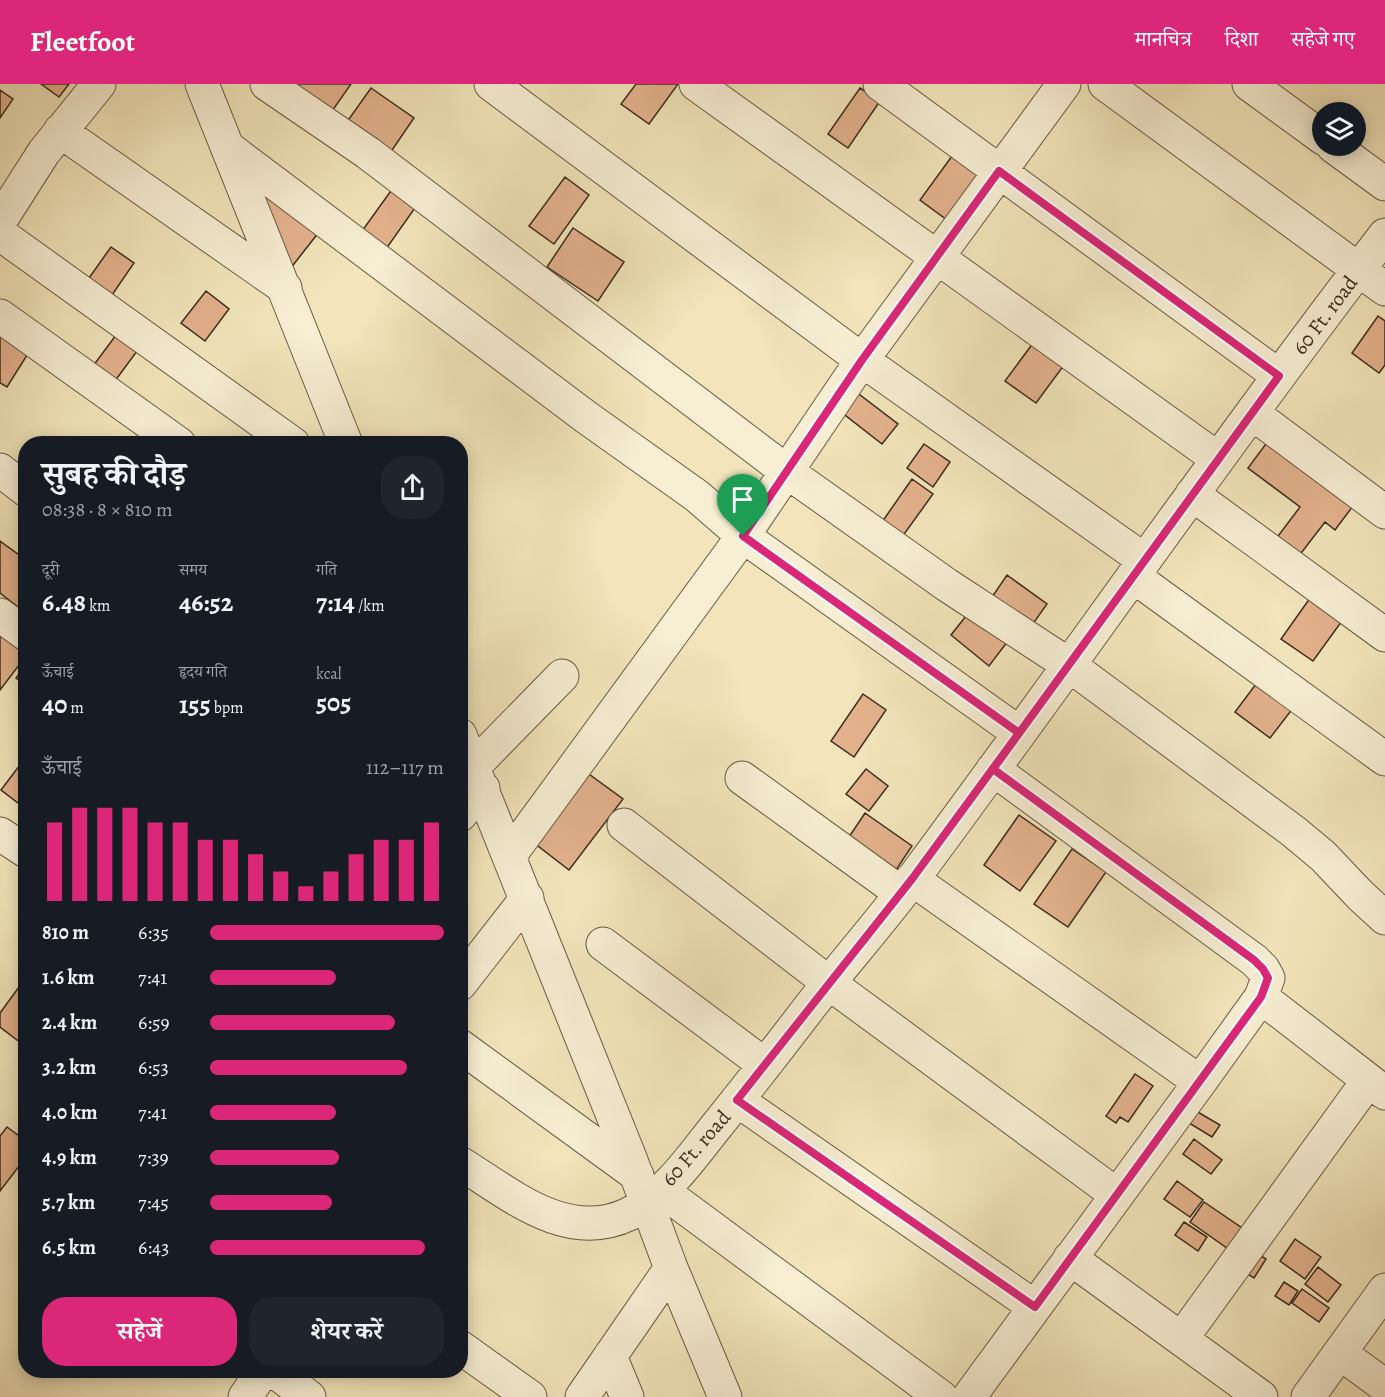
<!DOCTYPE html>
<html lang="hi">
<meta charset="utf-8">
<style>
body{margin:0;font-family:Alegreya,"Noto Serif Devanagari",serif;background:#20242c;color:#f1f3f6;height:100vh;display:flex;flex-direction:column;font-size:22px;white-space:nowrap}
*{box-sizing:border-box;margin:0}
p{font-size:20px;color:#9ea1a6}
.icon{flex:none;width:33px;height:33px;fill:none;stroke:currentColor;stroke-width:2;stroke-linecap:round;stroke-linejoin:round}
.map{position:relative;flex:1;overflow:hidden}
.panel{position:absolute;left:18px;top:352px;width:450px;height:942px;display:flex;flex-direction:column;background:#171b24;border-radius:24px;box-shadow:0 3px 15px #0003}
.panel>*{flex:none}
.tools{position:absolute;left:1312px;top:18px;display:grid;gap:12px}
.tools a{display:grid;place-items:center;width:54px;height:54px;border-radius:50%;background:#171b24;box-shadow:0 3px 15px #0003;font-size:30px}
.pin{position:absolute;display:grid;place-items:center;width:51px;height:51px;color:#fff;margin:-62px -26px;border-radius:50% 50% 50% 0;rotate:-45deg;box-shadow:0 0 6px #0007}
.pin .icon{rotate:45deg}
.round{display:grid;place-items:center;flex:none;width:63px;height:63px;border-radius:24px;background:#20242c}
.head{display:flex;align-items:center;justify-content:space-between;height:102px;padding:0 24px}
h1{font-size:33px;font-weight:700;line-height:45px}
.metrics{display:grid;grid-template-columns:repeat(3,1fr);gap:9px;height:102px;padding:6px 24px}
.metrics div{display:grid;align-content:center}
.metrics b{font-size:26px;font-weight:700}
.metrics small{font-size:16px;font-weight:400}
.metrics p{font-size:16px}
.chart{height:168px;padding:12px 24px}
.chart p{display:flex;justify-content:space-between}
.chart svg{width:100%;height:108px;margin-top:6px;stroke:#db2777;stroke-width:6}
.primary-button{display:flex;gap:12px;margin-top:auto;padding:12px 24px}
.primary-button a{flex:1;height:69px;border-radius:24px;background:#db2777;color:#fff;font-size:24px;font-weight:700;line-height:69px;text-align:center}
.primary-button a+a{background:#20242c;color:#f1f3f6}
ul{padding:0 24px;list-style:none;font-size:20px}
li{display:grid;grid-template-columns:96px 72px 1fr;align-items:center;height:45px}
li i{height:15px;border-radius:8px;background:#db2777}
header{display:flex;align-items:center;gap:36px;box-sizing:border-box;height:84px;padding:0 30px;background:#db2777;color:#fff}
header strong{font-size:28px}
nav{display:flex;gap:33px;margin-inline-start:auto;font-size:21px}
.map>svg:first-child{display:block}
.building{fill:#e3b28d;stroke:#3b2b1d;stroke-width:1.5}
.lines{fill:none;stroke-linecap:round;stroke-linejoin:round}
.minor-casing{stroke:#695a44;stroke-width:35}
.minor{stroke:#f7eed3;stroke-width:33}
.route-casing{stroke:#fff;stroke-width:12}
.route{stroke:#db2777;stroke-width:8}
.labels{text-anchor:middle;stroke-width:4.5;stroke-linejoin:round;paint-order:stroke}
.street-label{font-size:21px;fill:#3b2b1d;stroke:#f7eed3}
</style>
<header>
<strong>Fleetfoot</strong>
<nav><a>मानचित्र</a><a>दिशा</a><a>सहेजे गए</a></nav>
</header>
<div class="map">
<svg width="1385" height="1313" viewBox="0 0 1385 1313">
<rect width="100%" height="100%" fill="#f2e5bb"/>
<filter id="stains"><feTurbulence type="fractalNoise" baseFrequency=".00333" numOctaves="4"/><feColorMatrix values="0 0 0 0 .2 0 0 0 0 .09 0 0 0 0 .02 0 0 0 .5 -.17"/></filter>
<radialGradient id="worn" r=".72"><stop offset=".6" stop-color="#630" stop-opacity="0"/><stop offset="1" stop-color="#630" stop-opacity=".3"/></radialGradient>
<path class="building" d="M41,0H69L59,13Z
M296,0H351L330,30Z
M636,0H678L649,40L621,20Z
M371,4L414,34L388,72L344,42Z
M860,4L880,17L848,64L828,50Z
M0,6L13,15L0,34Z
M952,72L980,92L947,136L920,116Z
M565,93L589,111L554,160L529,142Z
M273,97L326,139L290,185L261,113Z
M398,97L422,114L386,165L362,147Z
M573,144L624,178L598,217L547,183Z
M111,163L134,179L112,211L89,194Z
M206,207L229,225L205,257L181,239Z
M1378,232L1385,237V281L1379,289L1352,269Z
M122,243L143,259L112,301L90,286Z
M0,249L29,268L7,303L0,299Z
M1039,251L1070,273L1036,319L1005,297Z
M851,304L898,340L882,360L836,324Z
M1271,353L1356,418L1335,446L1325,438L1295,477L1272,460L1300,423L1248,384Z
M924,360L950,378L933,403L907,384Z
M912,395L933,410L902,453L882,438Z
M0,457L26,476V529L0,509Z
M1007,491L1047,520L1030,544L990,516Z
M1315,507L1347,530L1313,577L1281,555Z
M970,527L1008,557L989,582L951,551Z
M0,546L26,558V572L0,606Z
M26,580V601L16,594Z
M1262,592L1297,619L1270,654L1235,628Z
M863,610L886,626L854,673L831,657Z
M26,673V725L1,706Z
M582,685L623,715L569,786L529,755Z
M866,685L888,702L869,727L846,710Z
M865,729L912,762L896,786L849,753Z
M1019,731L1056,757L1020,807L984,781Z
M1072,765L1106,788L1068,843L1034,820Z
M19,903L26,907V953L21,959L0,943V929Z
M1135,990L1153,1002L1128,1038L1120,1033L1116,1039L1106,1032Z
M1196,1027L1220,1041L1212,1053L1189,1039Z
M7,1043L26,1057V1073L0,1107V1052Z
M1194,1055L1222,1076L1211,1090L1183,1070Z
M1177,1097L1203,1116L1190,1133L1164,1115Z
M1204,1118L1248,1148L1234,1169L1190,1138Z
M1184,1138L1207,1153L1198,1167L1175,1151Z
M1295,1155L1321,1173L1305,1195L1280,1177Z
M1250,1165L1266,1175L1254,1194L1238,1184Z
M1318,1183L1341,1201L1328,1218L1305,1200Z
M1284,1198L1298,1207L1289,1221L1275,1212Z
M1302,1205L1329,1224L1319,1238L1292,1219Z"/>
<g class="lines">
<g class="minor-casing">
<path id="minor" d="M202,0L346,360
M267,0L368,69L786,387L947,501L1069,581L1293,747L1323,772L1361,812L1385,834
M491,0L862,276L1144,476
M696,0L1218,375
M880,0L1279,292
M1105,0L1385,205
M1249,0L1323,54
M60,47L285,204
M1333,62L1385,100
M227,63L586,333L697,412L743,452L1019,649
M0,137L44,68L99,0
M0,150L293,360
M0,232L179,360
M1252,329L1385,428
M0,386L26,406
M1192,410L1385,551
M1133,492L1385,675
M0,531L26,550
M460,651L630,1074L671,1184L725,1313
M474,682L562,592
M742,694L901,809
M460,731L483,704
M624,741L829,899L1117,1111
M0,750L26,767
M510,771L743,452L862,276L1064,0
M912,795L1200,998
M603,860L765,981
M460,900L527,814
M1261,913L1385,1009
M460,962L637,1091
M737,1016L1035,1223
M460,1079C510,1110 567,1160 629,1130C665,1112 691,1074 715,1044C748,1003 780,962 812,920C846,877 882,836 915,792C1073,579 1224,361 1385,151
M661,1106L941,1313
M1070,1174L1261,1313
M1182,1254L1368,997
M460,1263L530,1313
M1340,1269L1385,1302
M610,1272L627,1313
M274,1287L309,1313
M245,1313L263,1287
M582,1313L671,1184
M969,1313L1200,998L1261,913L1268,894L1263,885L1254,876L993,685
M1308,1313L1385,1206"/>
</g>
<use href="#minor" class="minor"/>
</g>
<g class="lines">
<g class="route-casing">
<path id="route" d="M743,452L1019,649L912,795L737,1016L1035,1223L1261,913L1268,894L1263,885L1254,876L993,685L1279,292L999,87L862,276L743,452"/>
</g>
<use href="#route" class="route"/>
</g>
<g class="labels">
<g class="street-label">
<text transform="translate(1325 231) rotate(-53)" y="7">60 Ft. road</text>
<text transform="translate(696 1064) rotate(-49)" y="7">60 Ft. road</text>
</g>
</g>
<rect width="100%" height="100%" filter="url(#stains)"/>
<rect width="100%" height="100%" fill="url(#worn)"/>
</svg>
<div class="tools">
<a><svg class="icon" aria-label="layers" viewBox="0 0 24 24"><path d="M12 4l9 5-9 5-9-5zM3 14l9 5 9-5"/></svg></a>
</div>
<div class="pin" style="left:743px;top:452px;background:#1e9e55"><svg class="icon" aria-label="arrive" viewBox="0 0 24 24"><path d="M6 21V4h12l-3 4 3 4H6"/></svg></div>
<section class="panel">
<div class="head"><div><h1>सुबह की दौड़</h1><p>08:38 · 8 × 810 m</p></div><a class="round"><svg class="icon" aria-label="share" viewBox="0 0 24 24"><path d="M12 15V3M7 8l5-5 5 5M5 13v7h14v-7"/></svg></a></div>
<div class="metrics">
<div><p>दूरी</p><b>6.48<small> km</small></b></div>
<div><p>समय</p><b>46:52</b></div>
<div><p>गति</p><b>7:14<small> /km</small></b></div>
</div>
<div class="metrics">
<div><p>ऊँचाई</p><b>40<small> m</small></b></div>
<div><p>हृदय गति</p><b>155<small> bpm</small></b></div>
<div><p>kcal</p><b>505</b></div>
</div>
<div class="chart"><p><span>ऊँचाई</span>112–117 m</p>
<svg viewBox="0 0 160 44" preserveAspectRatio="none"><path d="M5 44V12M15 44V6M25 44V6M35 44V6M45 44V12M55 44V12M65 44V19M75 44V19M85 44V25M95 44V32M105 44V38M115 44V32M125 44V25M135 44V19M145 44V19M155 44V12"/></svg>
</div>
<ul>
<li><b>810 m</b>6:35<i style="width:100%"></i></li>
<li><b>1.6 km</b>7:41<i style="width:54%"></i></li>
<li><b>2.4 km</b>6:59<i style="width:79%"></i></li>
<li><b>3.2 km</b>6:53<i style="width:84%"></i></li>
<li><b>4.0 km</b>7:41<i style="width:54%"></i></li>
<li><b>4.9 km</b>7:39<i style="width:55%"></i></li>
<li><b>5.7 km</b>7:45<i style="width:52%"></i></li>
<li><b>6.5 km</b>6:43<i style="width:92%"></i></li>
</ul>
<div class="primary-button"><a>सहेजें</a><a>शेयर करें</a></div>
</section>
</div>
